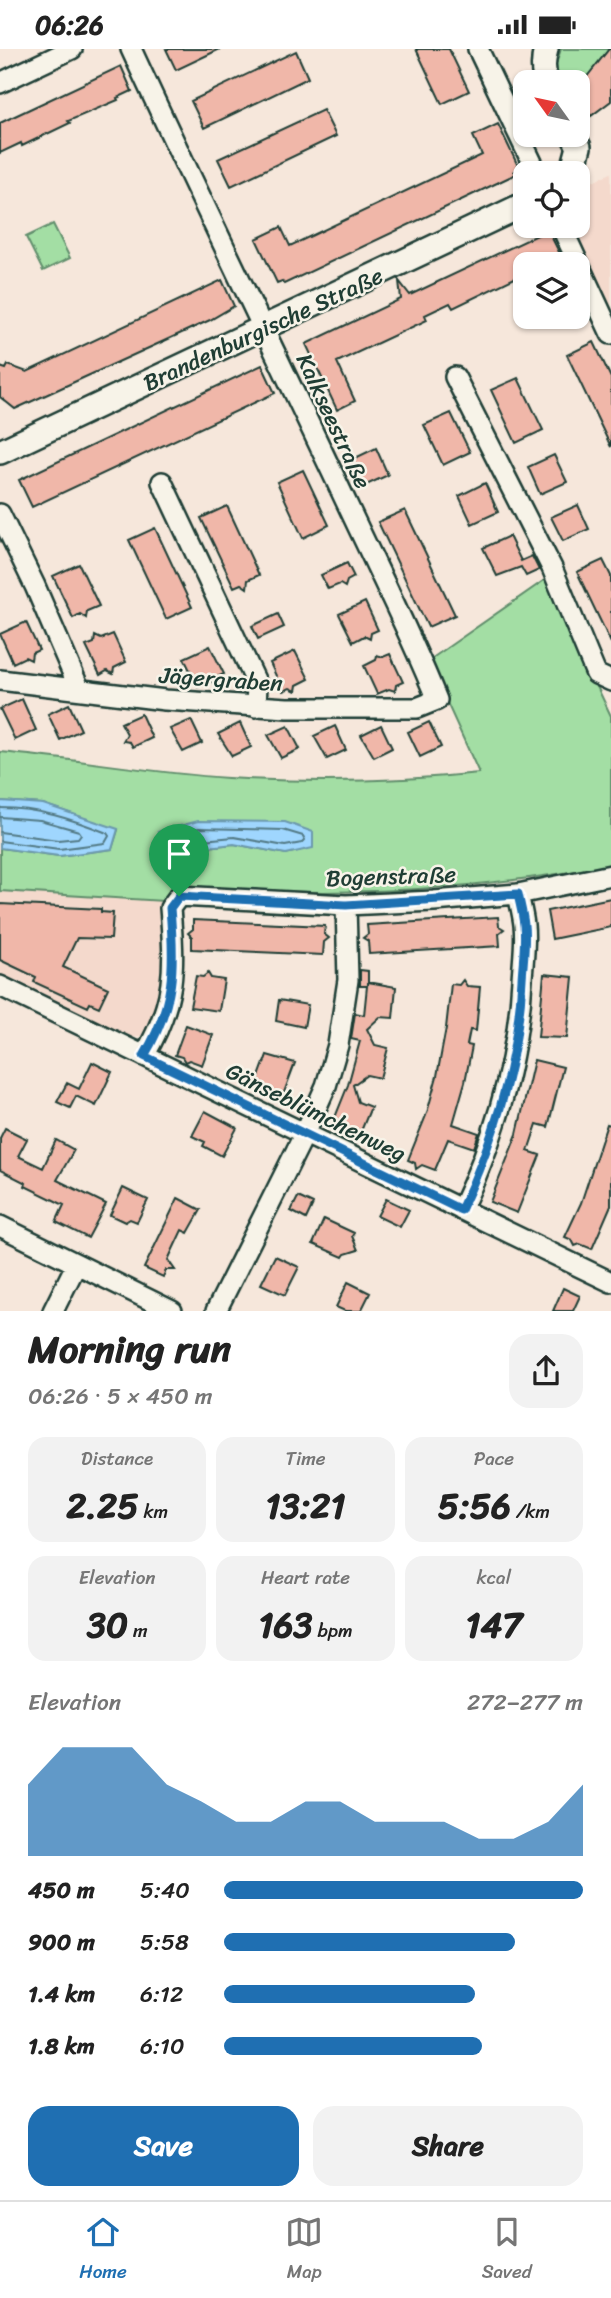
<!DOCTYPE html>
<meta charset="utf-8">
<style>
body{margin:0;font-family:Sriracha,sans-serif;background:#f2f2f2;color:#222;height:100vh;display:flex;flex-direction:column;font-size:26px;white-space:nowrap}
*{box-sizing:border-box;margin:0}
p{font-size:23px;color:#767676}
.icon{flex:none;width:38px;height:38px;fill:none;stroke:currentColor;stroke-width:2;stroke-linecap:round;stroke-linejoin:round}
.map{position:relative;height:1262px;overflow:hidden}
.drawer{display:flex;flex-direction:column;background:#fff;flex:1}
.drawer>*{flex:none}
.needle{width:46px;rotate:303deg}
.controls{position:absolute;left:513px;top:21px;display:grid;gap:14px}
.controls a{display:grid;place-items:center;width:77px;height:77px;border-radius:14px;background:#fff;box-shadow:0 2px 5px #0004;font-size:35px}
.pin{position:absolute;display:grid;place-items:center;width:60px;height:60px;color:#fff;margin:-72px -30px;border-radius:50% 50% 50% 0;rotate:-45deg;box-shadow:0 0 7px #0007}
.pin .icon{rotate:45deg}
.round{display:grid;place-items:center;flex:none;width:74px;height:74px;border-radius:21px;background:#f2f2f2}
.overview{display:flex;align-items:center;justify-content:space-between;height:119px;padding:0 28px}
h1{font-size:38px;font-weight:700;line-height:52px}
.figures{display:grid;grid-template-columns:repeat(3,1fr);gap:10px;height:119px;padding:7px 28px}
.figures div{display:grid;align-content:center;border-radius:18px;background:#f2f2f2;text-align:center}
.figures b{font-size:35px;font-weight:700}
.figures small{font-size:19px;font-weight:400}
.figures p{font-size:19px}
.chart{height:196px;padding:14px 28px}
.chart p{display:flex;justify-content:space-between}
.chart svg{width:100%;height:126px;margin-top:7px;fill:#1f6fb2;opacity:.7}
.primary-button{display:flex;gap:14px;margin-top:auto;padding:14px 28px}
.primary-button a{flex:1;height:80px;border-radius:21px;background:#1f6fb2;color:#fff;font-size:28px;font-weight:700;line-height:80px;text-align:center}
.primary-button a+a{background:#f2f2f2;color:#222}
ul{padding:0 28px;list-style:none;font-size:23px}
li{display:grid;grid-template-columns:112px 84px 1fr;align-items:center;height:52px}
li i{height:18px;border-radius:9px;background:#1f6fb2}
.status{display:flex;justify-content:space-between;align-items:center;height:49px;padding:0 35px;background:#fff;direction:ltr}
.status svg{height:19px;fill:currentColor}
.menu{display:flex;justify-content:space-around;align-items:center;height:98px;border-top:2px solid #e0e0e0;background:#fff;font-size:19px;color:#767676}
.menu a{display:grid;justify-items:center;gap:4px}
.menu .on{color:#1f6fb2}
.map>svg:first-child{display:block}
.built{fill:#f4d9cc}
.green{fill:#a3dea4;stroke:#618e6c;stroke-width:2;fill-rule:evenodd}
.water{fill:#9fd6fe;stroke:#6c99ad;stroke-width:2}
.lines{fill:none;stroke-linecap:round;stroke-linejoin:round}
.shore{stroke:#527a85;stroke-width:2}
.building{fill:#f0b7a9;stroke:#1f3d34;stroke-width:2}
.minor-casing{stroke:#1f3d34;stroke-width:24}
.tertiary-casing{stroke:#1f3d34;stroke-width:28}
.minor{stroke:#f7f3e8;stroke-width:19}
.tertiary{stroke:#f7f3e8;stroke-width:23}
.route-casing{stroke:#fff;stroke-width:14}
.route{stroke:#1f6fb2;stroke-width:9}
.labels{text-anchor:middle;stroke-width:5;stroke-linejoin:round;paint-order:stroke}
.street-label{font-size:23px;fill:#1f3d34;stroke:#f7f3e8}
</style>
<div class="status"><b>06:26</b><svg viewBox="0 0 49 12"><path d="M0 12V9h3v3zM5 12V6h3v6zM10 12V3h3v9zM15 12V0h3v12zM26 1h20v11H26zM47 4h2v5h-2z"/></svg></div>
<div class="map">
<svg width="611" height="1262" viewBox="0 0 611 1262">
<rect width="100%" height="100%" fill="#f6e7db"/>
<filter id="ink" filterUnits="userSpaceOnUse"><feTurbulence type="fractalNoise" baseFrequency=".0143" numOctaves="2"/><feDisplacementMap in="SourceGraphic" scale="14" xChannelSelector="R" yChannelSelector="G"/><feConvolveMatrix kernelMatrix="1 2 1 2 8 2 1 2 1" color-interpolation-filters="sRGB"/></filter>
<g filter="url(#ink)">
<path class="built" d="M611,124V266L568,177H578V166L587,161L580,138Z
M0,842L164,852L160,870L163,897L161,931L152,973L145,986L125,990L0,932Z"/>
<path class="green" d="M561,0H609L578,39V33H558L556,15Z
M53,175L70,209L43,222L26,188Z
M546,530L611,667V816C470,842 334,850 191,837L178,840L164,852L0,842V799L59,807L112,800L118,781L43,755L0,752V703C76,710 152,724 228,729C312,734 396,733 479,724L428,612ZM173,779L313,798L286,805L234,795L163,803L158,783Z"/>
<path class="water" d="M0,752L43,755L118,780L112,800L59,807L0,799Z
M198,772L285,773L313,783V799L286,805L234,795L162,803L158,783Z"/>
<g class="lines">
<path class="shore" d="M0,759C38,759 72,770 107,784L109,787L105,794L59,800L0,792
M0,768L40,771L79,782L81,785L78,789L58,791L0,783
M199,779L283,781L303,787L305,791L302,794L285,797L234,788L171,794L167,792L169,788Z"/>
</g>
<path class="building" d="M166,0H220L176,21Z
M416,0H449L469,42L442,55Z
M609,0H611V52L591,67L578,48V39Z
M296,2L308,29L204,79L191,52Z
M121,17L132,42L117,49L118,51L68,72L70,74L22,97L21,94L0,104V74Z
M323,61L336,87L231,137L218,110Z
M498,75L519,119L514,122L516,125L284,235L282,232L277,234L256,190L281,178L290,197L482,106L473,87Z
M548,181L565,215H525V224L453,259L450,254L425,266L427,271L337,313L355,352L337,361L306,295L401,250L399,232L410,246Z
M222,231L234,257L210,271L15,360L0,348V318L6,320L8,316L27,323Z
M594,293L611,329V398L567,306Z
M262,316L275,344L32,458L19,431Z
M518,329L543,381L516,394L491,341Z
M451,364L470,403L443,416L424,376Z
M376,399L388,426L362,438L349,412Z
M554,406L567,433L540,445L528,418Z
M303,421L329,476L303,489L277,433Z
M485,434L498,463L472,475L459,447Z
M578,456L589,480L563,492L551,468Z
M227,457L259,526L248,531L247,539L241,535L234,538L201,469Z
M405,461L455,566L428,578L378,473Z
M155,479L192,558L166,570L129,491Z
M509,487L521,512L532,507L539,521L526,527L521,518L497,527L483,499Z
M603,511L611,527V594L577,523Z
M347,514L354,528L347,532L345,538L340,535L328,540L321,526Z
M79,515L99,557L87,562L86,569L80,565L73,569L53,527Z
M365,553L378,581L371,584L370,590L364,587L353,593L339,565Z
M278,565L284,578L258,590L252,577Z
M26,573L39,601L32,604L31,611L25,608L13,614L0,585Z
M113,585L126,613L114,619L113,625L107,622L100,626L86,597L94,594L95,587L101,590Z
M210,597L224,625L217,628L215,635L210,632L198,638L184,609Z
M295,602L309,630L297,636L296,642L290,639L283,642L270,614Z
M390,605L403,633L396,636L395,642L389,640L377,645L364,617L376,611L377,606L383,608Z
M22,650L36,681L15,691L0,660Z
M69,655L81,681L60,691L48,665Z
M141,665L152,689L133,698L130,693L123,692L127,685L121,674Z
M191,671L202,694L183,703L170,680Z
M429,673L441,698L420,708L408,683Z
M240,674L251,698L232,707L218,685Z
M381,676L392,699L374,708L361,686Z
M288,677L300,700L281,709L268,686Z
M335,677L346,701L327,710L314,687Z
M611,849V878L552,890L547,862Z
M0,855L101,860V863L113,864L111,890L77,889L63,918L108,939L99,958L90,954L88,958L34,933L36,928L0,911Z
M498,868L499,877L504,880L499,884L500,897L369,905L368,892L363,889L368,885L367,876Z
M193,871L325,877L324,885L329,889L324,893L323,906L192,900V888L188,884L193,880Z
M360,921L368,922V936V933L396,938L393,969L380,968L367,980L375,996L388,999L380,1029L367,1026L353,1036L358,1053L371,1058L359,1087L346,1082L341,1085L339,1079L332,1076L348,1036L360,992L351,990L355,964L364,966L367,937H360Z
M208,924L211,929L224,931L219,962L190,958L196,927L203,928Z
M544,925L573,928L567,989L538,988Z
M463,931L467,937L480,938L476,982L470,981L467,996L472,997L465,1033L453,1075L479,1084L474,1099L448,1090L435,1121L422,1116L416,1120L415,1114L408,1111L427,1064L437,1027L446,979L451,935L459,936Z
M279,951L308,956L304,978L276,972Z
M186,976L213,986L202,1016L189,1011L185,1013L182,1008L175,1006Z
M267,1006L295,1014L283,1046L270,1041L265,1045L263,1039L256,1036Z
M534,1011L563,1018L548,1078L537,1075L528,1102L540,1106L517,1164L490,1153L517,1085Z
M92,1013L112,1023L96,1057L76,1047L70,1059L57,1053L67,1034L79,1040Z
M205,1062L237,1079L222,1107L203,1097L205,1093L192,1087Z
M607,1075L611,1076V1156L592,1200L580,1195L575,1197L572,1191L565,1188L581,1154Z
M5,1079L27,1090L18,1107L43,1119L56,1091L74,1101L57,1131L106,1155L88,1189L56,1173L64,1156L25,1137L26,1134L0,1121V1089Z
M123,1139L148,1151L137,1173L130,1170L125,1173L110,1166Z
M298,1148L313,1155L306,1170L291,1162Z
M178,1149L201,1161L188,1184L182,1181L168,1211L175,1221H166L163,1228L144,1219Z
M386,1150L409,1161L400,1178L377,1167Z
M324,1170L354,1184L352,1187L358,1201L345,1205L343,1208L313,1195Z
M275,1207L299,1218L285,1246L261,1235Z
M348,1233L370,1244L361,1262H345L336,1258Z
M563,1239L580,1247L573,1262H553Z"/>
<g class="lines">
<g class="minor-casing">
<path id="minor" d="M478,0L537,124
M0,34L72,0
M561,177L611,285
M455,328L552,519L596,625L611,632
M162,433L257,635L256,658
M0,465L35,537L79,639
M0,631L165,651L287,659H417L437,651C411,586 379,523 349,459C277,306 202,154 131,0
M0,937L611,1233
M144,1007C176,953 175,919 170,859L179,847L346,856L434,852L518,845L611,826
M461,1161C496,1087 518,1012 522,930C523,912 526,893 524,876C523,866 520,855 518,845
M0,1177L172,1262
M53,1262L76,1216
M216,1262L305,1084L326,1037L338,996L348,931L346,856"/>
</g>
<g class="tertiary-casing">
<path id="tertiary" d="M546,0C543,11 542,23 547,33
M572,124L579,98L573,86
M0,403L525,155"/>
</g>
<use href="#minor" class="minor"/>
<use href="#tertiary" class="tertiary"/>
</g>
</g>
<g class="lines" filter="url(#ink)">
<g class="route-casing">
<path id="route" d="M518,845C520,855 523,866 524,876C526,893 523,912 522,930C518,1012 496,1087 461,1161L144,1007C175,955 175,918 170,859L179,847L346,856Z"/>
</g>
<use href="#route" class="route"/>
</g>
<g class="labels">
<g class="street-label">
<text transform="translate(263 280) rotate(-25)" y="8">Brandenburgische Straße</text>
<text transform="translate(334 372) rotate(65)" y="8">Kalkseestraße</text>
<text transform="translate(221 630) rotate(4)" y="8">Jägergraben</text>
<text transform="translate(391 827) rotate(-2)" y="8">Bogenstraße</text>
<text transform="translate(316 1063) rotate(26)" y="8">Gänseblümchenweg</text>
</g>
</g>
</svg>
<div class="controls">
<a><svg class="needle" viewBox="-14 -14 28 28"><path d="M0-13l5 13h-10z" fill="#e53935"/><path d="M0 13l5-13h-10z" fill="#767676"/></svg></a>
<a><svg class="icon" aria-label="locate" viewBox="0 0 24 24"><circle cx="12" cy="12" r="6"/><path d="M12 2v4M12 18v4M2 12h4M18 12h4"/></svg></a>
<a><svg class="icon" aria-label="layers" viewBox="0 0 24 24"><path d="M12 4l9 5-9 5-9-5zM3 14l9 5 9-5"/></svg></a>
</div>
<div class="pin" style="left:179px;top:847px;background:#1e9e55"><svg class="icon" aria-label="arrive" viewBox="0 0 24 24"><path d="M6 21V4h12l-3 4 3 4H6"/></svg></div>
</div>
<section class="drawer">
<div class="overview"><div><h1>Morning run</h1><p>06:26 · 5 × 450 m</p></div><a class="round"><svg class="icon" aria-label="share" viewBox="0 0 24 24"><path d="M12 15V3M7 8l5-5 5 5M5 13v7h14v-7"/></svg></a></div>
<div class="figures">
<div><p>Distance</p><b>2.25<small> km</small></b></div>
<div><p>Time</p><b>13:21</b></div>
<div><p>Pace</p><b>5:56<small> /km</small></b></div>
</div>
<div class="figures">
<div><p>Elevation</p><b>30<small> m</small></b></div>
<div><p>Heart rate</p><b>163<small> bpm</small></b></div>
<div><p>kcal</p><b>147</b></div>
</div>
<div class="chart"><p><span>Elevation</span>272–277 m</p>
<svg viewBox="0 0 160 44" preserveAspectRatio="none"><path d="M0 44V19L10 6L20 6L30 6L40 19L50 25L60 32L70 32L80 25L90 25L100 32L110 32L120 32L130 38L140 38L150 32L160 19V44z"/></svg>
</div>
<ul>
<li><b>450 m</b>5:40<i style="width:100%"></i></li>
<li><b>900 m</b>5:58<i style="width:81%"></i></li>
<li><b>1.4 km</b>6:12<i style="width:70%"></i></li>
<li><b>1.8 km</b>6:10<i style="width:72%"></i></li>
</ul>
<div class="primary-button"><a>Save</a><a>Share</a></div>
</section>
<nav class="menu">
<a class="on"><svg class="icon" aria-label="home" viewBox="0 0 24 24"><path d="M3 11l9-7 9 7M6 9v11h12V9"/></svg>Home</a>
<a><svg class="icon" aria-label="map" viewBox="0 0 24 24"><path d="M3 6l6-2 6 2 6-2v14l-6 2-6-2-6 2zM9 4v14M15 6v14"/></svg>Map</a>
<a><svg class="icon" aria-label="saved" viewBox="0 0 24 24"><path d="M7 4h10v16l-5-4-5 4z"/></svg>Saved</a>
</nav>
